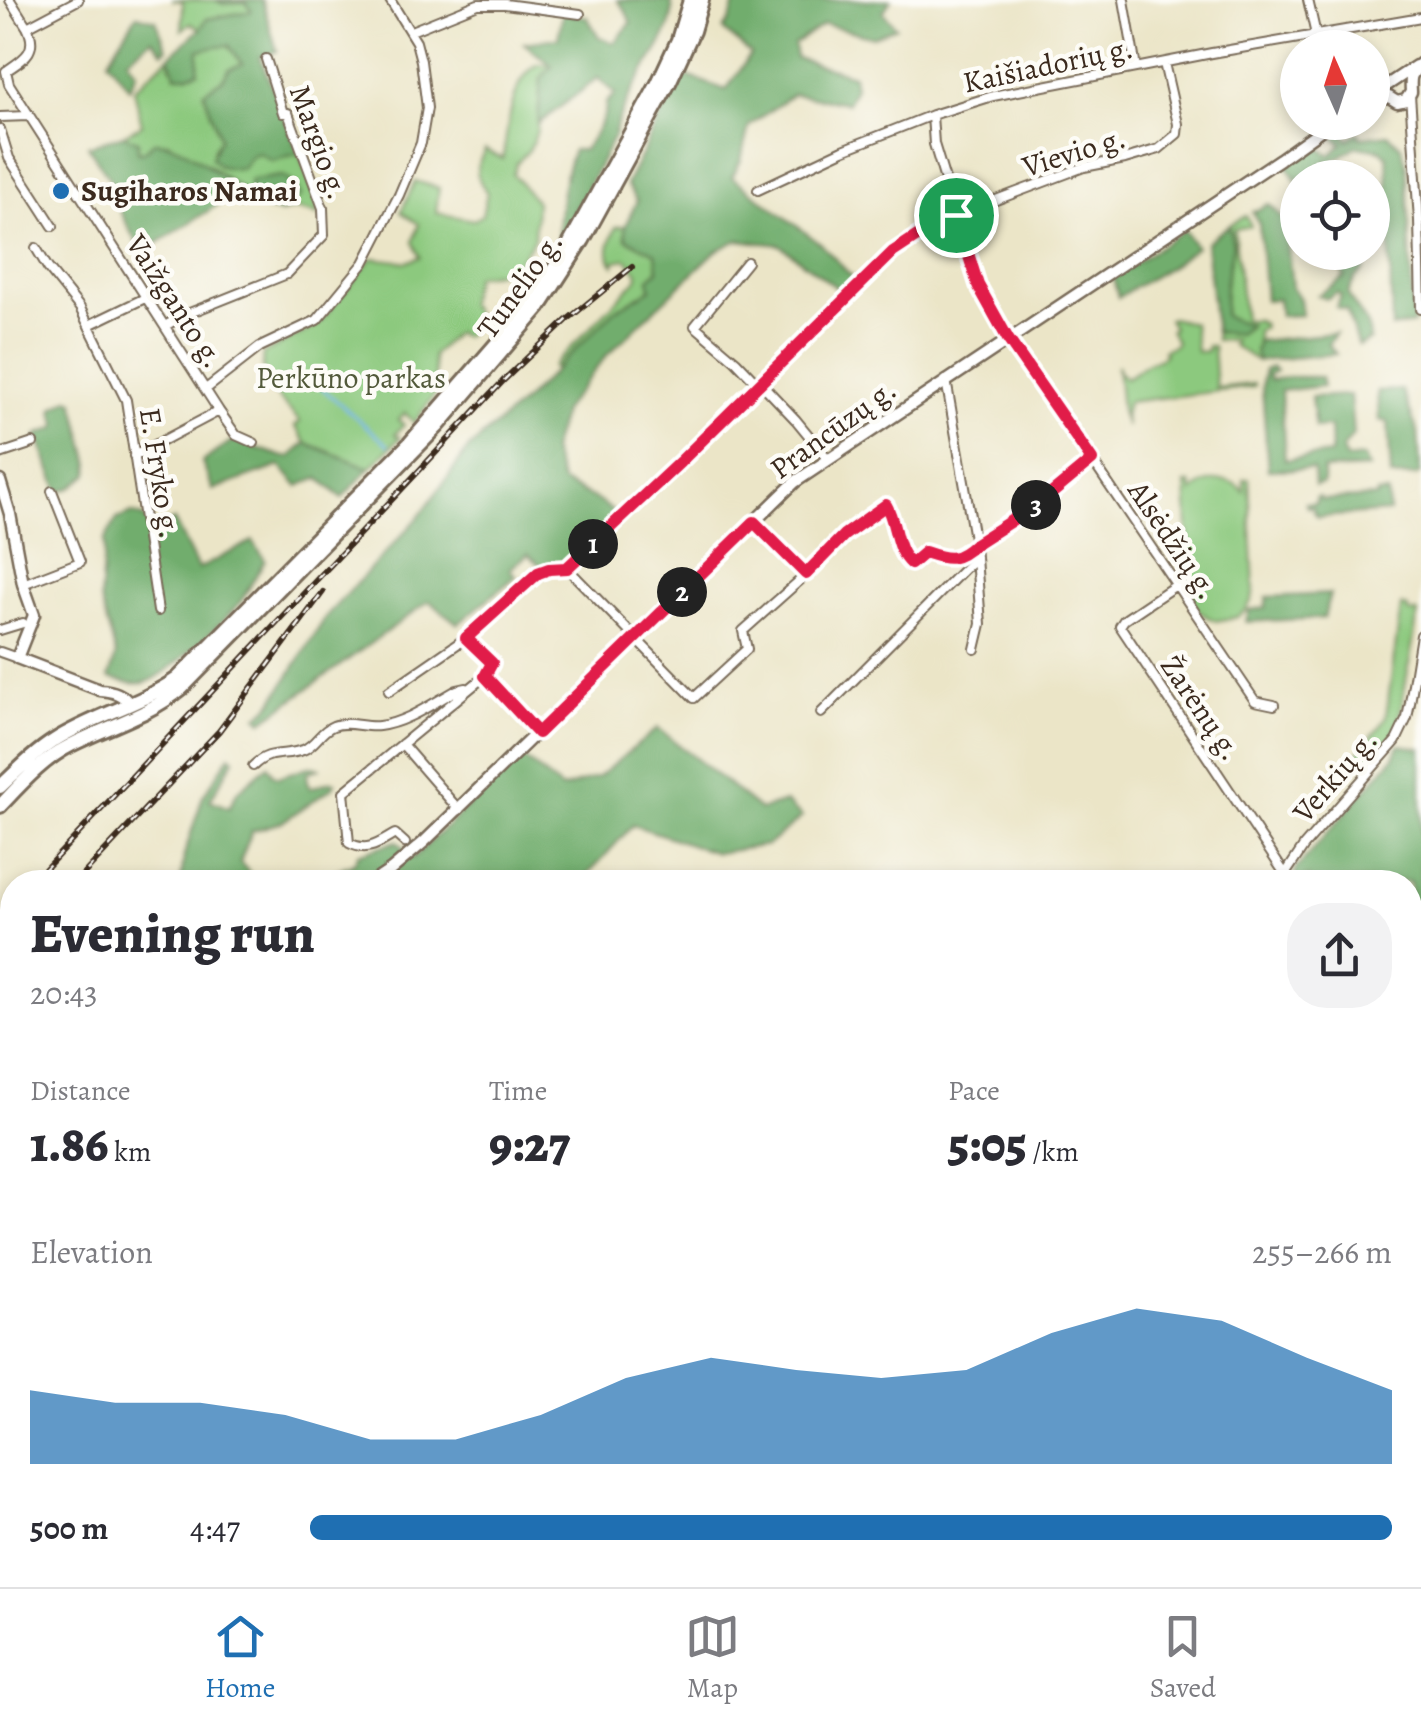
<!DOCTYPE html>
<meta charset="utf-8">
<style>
body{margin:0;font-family:Alegreya,serif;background:#f2f2f3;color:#2b2b33;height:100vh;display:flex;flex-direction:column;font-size:38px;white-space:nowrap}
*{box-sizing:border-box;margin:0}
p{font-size:32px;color:#7c7c81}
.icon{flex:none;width:55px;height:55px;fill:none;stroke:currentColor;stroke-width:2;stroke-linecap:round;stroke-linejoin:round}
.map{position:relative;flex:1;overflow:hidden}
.side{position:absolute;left:0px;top:870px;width:1422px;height:718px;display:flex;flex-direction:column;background:#fff;border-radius:40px 40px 0 0;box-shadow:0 5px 15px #0003}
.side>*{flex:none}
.needle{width:65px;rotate:357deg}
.fabs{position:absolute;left:1280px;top:30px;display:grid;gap:20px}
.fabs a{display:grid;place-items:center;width:110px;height:110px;border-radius:50%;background:#fff;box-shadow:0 5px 15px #0003;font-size:50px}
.pin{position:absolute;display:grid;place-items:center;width:85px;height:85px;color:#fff;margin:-42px;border:5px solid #fff;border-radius:50%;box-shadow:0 2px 10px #0007}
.km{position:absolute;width:50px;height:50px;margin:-25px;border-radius:50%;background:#222;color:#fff;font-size:28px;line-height:50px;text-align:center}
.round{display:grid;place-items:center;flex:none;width:105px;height:105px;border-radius:40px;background:#f2f2f3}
.summary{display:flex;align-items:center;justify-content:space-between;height:170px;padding:0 30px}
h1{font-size:55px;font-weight:800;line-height:75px}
.stats{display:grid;grid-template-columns:repeat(3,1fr);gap:15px;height:170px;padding:10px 30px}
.stats div{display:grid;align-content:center}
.stats b{font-size:50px;font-weight:800}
.stats small{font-size:28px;font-weight:400}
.stats p{font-size:28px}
.chart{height:280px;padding:20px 30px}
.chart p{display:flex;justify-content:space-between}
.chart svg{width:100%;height:180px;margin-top:10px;fill:#1f6fb2;opacity:.7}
ul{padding:0 30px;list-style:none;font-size:32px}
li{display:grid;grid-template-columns:160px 120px 1fr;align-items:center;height:75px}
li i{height:25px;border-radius:12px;background:#1f6fb2}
.tab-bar{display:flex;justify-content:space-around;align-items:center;height:140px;border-top:2px solid #e1e1e2;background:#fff;font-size:28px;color:#7c7c81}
.tab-bar a{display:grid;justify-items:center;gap:5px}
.tab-bar .selected{color:#1f6fb2}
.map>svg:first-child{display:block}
.green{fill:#8cc97e;stroke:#647a4e;stroke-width:2.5}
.forest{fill:#71ad6d;stroke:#566c46;stroke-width:2.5}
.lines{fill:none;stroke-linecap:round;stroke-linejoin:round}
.stream{stroke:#73b5e7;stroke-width:2.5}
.minor-casing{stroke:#796b59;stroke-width:12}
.tertiary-casing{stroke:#796b59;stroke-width:15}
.secondary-casing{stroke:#796b59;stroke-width:16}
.primary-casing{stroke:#796b59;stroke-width:18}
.minor{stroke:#fff;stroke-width:8}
.tertiary{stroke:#fff;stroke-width:10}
.secondary{stroke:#fff;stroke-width:11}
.primary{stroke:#fff;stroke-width:12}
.rail-casing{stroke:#3b2a1e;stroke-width:6}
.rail{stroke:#fdfcf7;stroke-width:2.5;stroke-dasharray:8;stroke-linecap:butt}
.route-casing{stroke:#fff;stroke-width:20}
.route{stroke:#e11d48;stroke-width:12}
.poi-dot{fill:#1f6fb2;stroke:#fdfcf7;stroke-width:4}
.labels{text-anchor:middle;stroke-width:9;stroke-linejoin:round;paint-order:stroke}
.street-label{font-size:30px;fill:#3b2a1e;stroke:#fdfcf7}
.poi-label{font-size:30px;font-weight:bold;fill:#3b2a1e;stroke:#fdfcf7;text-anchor:start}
.park-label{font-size:30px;fill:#535a3b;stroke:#fdfcf7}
</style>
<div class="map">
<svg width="1421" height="1587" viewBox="0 0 1421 1587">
<rect width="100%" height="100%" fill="#fdfcf7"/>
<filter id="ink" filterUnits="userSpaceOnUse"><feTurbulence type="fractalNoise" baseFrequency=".01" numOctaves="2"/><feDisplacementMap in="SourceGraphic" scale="20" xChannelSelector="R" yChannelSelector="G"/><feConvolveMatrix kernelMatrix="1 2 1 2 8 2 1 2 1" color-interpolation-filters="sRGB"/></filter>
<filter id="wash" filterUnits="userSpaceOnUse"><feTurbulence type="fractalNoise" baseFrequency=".0048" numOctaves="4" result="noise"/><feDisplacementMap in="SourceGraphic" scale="40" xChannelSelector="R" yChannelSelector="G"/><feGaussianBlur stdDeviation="2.25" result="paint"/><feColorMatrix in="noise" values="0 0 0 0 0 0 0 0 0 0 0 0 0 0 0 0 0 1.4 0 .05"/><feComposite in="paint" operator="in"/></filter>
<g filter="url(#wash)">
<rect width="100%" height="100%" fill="#ebe5c7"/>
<path class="green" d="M171,0H215L224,4L246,2L251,11L207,19L200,29L190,23L182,30L183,1Z
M230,44L243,65L204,92L220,138L213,150L218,166L242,168L252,155L259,153L272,161L299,153L314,193L319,215L295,209L279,213L295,201L282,176L250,181L253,193L242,190L211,167L167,142L143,152H137L123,135L142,125L134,89L169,57L171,67L199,50Z
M539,64L552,66L541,78L537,131L530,149L517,163L513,174L536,202L534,239L512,270L475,276L468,302L479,321L464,337L455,333L433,355L436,393L414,423L405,413L399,420L404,425L395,434L400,438L370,468L306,443L295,426L300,422C282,400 258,385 263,354L318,325L372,258L407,262L420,257L413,242L419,224L401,212L415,181L439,188L436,213L474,220L482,215L487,193C474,174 474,170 485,150L503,159C507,131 511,77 539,64Z
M1246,216L1251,226L1234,229L1244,320H1258L1259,323H1262L1263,328L1257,330V361L1232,345L1234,340H1216L1215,332L1239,334L1249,326L1224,316L1225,285L1233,245L1229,225Z
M625,226L627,239L656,253L658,270L652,289L615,310L555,370L552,367L637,279L638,273L627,259L615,261L614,265C604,254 611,239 616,227Z
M1171,318L1193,323L1196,352L1207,351V346H1213L1216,388L1254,384V387L1127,402L1124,417L1126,427L1121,411L1117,365L1120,374H1122L1125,378C1135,375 1138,368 1148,363C1156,359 1159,361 1165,354L1163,350L1174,345L1176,342L1170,330L1173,328L1168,319Z
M1244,479H1249L1254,591L1251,601L1246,610L1237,617L1216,621L1205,616L1197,609L1191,596L1186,484H1191L1192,492C1207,478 1229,475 1244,491Z
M1401,606L1408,608V612L1418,613L1400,716L1392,737L1374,756L1354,757L1382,724L1386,716Z
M1138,1575H1374L1375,1587H1143L1139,1585Z"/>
<path class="forest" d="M215,0H262L277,51L260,57L299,153L272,161L259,153L252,155L242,168C229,169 220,168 211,158L220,138L204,92L223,79L229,69L242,64L229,45L199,50L198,72L188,75H176L169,57L200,29L207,19L251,11L246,2L224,4Z
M617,0H671C678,27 652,56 639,79C629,96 618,116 614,136L558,245C558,212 561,181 573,150H583C592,138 607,119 606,103L615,94L598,78L538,124L541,78L552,66L524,43L558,38L563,13L587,17L599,37L614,43L631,23L625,10Z
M736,0H801L803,4L817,0H891L883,12L896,27L873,37L824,24L794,45L796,58L853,75L855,88L847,103L793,94L749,126L741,160L732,177L822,245L854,279L841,291L780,245L738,240L716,251L607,355L564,409L551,451L562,483L594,498L618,515L566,561L542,567L528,554L510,569L516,576L458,624L429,601L263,721L258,716L272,703L327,615L418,518L469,448L522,403L615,310L651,289L649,278L658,270L656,253L626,239L625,226L637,201L626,185L682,74L726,90L751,54L723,30L730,20Z
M137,15L156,20L167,49L163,52L152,39L127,59L137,72L129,88L108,60Z
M1339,125L1348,139L1358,133L1361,137L1388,134L1401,146L1407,167L1413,324L1392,328L1387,156L1381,150L1357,146L1329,163L1327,160L1308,177L1298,178L1297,183L1286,163L1312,144L1331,155L1342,144L1332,135L1335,128Z
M123,135L138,141V152H143L154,142C192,142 218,183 252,193L249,182L253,180L282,176L294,184L301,196L279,213L227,199L148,249L139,248L116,203V189L88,146Z
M1269,204L1285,220L1292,287L1300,299L1302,315L1280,316L1278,299L1265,300L1259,224L1252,212Z
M1229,225L1233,245L1225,285L1224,316L1249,325L1239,334L1215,332L1206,243Z
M1184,230L1196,247L1171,266L1118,297L1113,278Z
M1330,253H1361V256L1365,258L1364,270L1355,278L1348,294C1355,310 1370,320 1370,340L1359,346L1357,344L1347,311L1336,307L1341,296L1337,292L1326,299L1318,295L1345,277Z
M1336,333L1328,344L1336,354L1257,361L1255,350L1258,341Z
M1272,367L1276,371L1268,375L1270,380L1289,377H1321L1323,386L1281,391L1285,460L1331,454L1330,427L1315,428L1311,397L1350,395L1353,435L1342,450L1346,459L1363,457L1369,468L1323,470V484L1315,486L1313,469L1268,470L1262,387L1264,370Z
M1402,390L1418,433L1420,473L1416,476L1391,477L1388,422L1379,420L1377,391Z
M69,399L74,401L90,464L89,474L71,488L59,491L37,435L56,428L57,423L53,411L55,407Z
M233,440L284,457H290L306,443L370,468L342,498L319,478L298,486L280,466L213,490L202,462Z
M1388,493L1389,512L1318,517L1314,512L1313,507H1307L1306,503H1316V497H1320L1321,500L1377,497V494Z
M132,513L143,517L154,528L174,520L198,569L253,541L265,560C257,573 250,588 241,601C227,619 168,675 147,682C135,686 122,681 109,678L116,655L100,599L105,539L117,519Z
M1330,594L1324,618L1246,622L1249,610L1265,608L1267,597Z
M658,728L760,810L785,802L802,817L768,845L716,853L633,825L584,879L585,882H311L354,863L358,854L397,841L413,858L521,756L562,789L598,777Z
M1399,745L1421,748V1587H1375L1374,1575H1410V882H1314L1307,877L1299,882L1294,881L1296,869L1394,757Z
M230,755L234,759L210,800L229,808L237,792L268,765L273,774L278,777L311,766L321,768L308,772L307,781L310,788L331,781L335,782L333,787L282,822L252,831L240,862L257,882H181L184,855L203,796Z"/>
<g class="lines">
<path class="stream" d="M309,377L388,445
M1410,1318L1421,1315"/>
</g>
</g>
<g filter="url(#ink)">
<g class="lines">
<g class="minor-casing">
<path id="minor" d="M10,0L27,27
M78,0L27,27C39,51 24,59 6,71L9,84L219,411L236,435L254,443
M1124,0L1136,68
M1308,0L1316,35
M411,31L478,4H505L580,14
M1410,95L1419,220L1421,309
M932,115L934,144L969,259L978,285L1008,339L1092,460L1255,701L1274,705
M0,117L28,116
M0,129L9,158L53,226
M758,190L843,150L932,115L993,96L1212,53L1421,17
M36,248L48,268L80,308L126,400L158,611
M747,262L695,326L736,361L758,384
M89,325L145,298
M165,326L182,316L287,274L324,235L323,208L288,113H283L266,59
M946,380L975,544L981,624L975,649
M760,382L796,420L828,459
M206,389L260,347L317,320L364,263L399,195L421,143L427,108L421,61L416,42L390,0
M0,454L33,443
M134,456L219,411
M567,568L680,463L822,319L893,252L928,229L956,215L1084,167L1125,159L1159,149L1177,134L1178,124L1164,63
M567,568L694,698L747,649L743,631L807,574L754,522
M807,574L844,535L886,505C898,524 894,549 911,564L925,552C948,560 957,562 975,544L1045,499L1092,460
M23,584L80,562L52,491
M1176,585L1124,620L1120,626L1285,874
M0,630L23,623
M466,638L492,663L485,676L537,733
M0,652L17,658
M389,691L466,638L538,573L544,570L567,568
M821,713L976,557
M402,744L459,810
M253,766C270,749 283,757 303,750C316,745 320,731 333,726C347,720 364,728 379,726C406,723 433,703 457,690L466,688
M405,843L395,834C379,843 368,853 349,843L344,792L485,676
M1280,882L1304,846L1396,741L1407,718L1410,703L1421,635
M0,1009L12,996
M1132,1575V1587
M657,1581L668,1587
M465,1587L474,1575
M544,1587L550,1575
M732,1587L738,1575
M982,1587L985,1575"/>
</g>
<g class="tertiary-casing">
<path id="tertiary" d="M1372,95L1416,66
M1372,98L1389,97L1397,102L1406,100L1411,92C1410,77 1410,76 1420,64
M0,481L10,514L23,584L34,615L17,658L100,690C114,691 122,694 130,704
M373,882L391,870L424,842L795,482L1280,159L1332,122
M322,1575L325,1587"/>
</g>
<g class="secondary-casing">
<path id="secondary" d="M0,1569L28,1587"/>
</g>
<g class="primary-casing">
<path id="primary" d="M0,787C17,771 34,753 55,740C93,716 139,705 177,679L409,444L525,311L565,252L657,85L678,40L690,0
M0,806C21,784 43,759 71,745C109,726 149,715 182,688L438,426L539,308L583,240L669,83L693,31L702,0"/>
</g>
<use href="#minor" class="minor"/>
<use href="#tertiary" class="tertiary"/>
<use href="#secondary" class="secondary"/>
<use href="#primary" class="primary"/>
<g class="rail-casing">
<path id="rail" d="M33,882L505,379L567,320L632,267
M76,882L219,731L323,592
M0,918L12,904
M0,961L12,948"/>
</g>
<use href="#rail" class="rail"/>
</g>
</g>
<g class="lines" filter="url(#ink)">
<g class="route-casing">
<path id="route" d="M956,215L978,285L1008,339L1092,460L1045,499L975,544C956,562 948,560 925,552L911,564C894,549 897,524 886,505L844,535L806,574L754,522L538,733L485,676L492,663L466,638L538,573L549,569L567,568L680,462L893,252L928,229Z"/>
</g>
<use href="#route" class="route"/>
</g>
<circle class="poi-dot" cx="61" cy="191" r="10"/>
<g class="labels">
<g class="street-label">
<text transform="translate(1048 65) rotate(-12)" y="10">Kaišiadorių g.</text>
<text transform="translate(319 142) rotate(70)" y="10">Margio g.</text>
<text transform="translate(1074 152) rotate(-17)" y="10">Vievio g.</text>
<text transform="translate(520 285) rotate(-54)" y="10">Tunelio g.</text>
<text transform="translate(175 301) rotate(57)" y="10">Vaižganto g.</text>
<text transform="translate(833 429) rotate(-36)" y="10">Prancūzų g.</text>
<text transform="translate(160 473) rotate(81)" y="10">E. Fryko g.</text>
<text transform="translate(1173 540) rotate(56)" y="10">Alsėdžių g.</text>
<text transform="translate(1201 708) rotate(56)" y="10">Žarėnų g.</text>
<text transform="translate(1335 776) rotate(-49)" y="10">Verkių g.</text>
</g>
<g class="poi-label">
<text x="81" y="201">Sugiharos Namai</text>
</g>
<g class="park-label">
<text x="351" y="388">Perkūno parkas</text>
</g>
</g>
</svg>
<div class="fabs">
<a><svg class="needle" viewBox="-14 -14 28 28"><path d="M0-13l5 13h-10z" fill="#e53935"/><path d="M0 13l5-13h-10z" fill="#7c7c81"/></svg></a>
<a><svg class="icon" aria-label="locate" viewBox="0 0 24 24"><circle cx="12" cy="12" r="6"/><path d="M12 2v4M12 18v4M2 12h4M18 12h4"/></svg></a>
</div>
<div class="pin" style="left:956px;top:215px;background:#1e9e55"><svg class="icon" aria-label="arrive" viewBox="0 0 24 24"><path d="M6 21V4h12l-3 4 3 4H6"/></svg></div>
<b class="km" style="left:593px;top:544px">1</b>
<b class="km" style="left:682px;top:592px">2</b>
<b class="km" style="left:1036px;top:505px">3</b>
<section class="side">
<div class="summary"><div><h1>Evening run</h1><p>20:43</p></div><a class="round"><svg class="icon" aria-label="share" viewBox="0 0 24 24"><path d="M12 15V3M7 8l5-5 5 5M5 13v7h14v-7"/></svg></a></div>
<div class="stats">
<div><p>Distance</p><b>1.86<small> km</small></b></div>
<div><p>Time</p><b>9:27</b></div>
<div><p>Pace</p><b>5:05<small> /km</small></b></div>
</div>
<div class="chart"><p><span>Elevation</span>255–266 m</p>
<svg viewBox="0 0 160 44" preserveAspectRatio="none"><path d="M0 44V26L10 29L20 29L30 32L40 38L50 38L60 32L70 23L80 18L90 21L100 23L110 21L120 12L130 6L140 9L150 18L160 26V44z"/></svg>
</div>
<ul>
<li><b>500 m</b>4:47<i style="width:100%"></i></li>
</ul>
</section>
</div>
<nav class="tab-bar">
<a class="selected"><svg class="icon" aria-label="home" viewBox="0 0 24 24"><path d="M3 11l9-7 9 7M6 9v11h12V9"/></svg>Home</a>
<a><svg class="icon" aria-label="map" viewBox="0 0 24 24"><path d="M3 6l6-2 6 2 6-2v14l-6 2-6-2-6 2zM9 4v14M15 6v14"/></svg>Map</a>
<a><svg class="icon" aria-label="saved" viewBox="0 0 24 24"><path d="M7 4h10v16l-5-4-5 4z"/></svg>Saved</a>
</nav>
